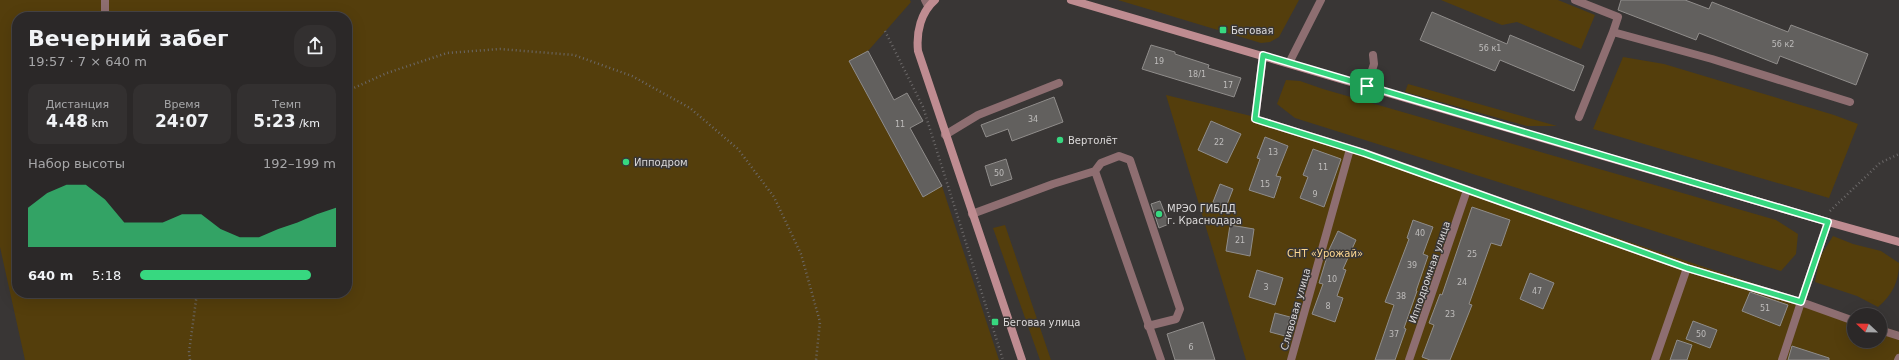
<!DOCTYPE html>
<html lang="ru">
<meta charset="utf-8">
<style>
body{margin:0;font-family:"DejaVu Sans",sans-serif;background:#333030;color:#f1f3f6;height:100vh;display:flex;flex-direction:column;font-size:15px;white-space:nowrap}
*{box-sizing:border-box;margin:0}
p{font-size:13px;color:#a6a6a8}
.icon{flex:none;width:22px;height:22px;fill:none;stroke:currentColor;stroke-width:2;stroke-linecap:round;stroke-linejoin:round}
.map{position:relative;flex:1;overflow:hidden}
.side{position:absolute;left:12px;top:12px;width:340px;height:286px;display:flex;flex-direction:column;background:#2b2828;border-radius:16px;box-shadow:0 4px 16px #0002,0 0 0 1px #474445}
.side>*{flex:none}
.needle{width:26px;rotate:292deg}
.fabs{position:absolute;left:1847px;top:308px;display:grid;gap:8px}
.fabs a{display:grid;place-items:center;width:40px;height:40px;border-radius:50%;background:#2b2828;box-shadow:0 4px 16px #0002,0 0 0 1px #474445;font-size:20px}
.pin{position:absolute;display:grid;place-items:center;width:34px;height:34px;color:#fff;margin:-17px;border-radius:8px;box-shadow:0 2px 6px #0006}
.round{display:grid;place-items:center;flex:none;width:42px;height:42px;border-radius:16px;background:#333030}
.head{display:flex;align-items:center;justify-content:space-between;height:68px;padding:0 16px}
h1{font-size:22px;font-weight:700;line-height:30px}
.metrics{display:grid;grid-template-columns:repeat(3,1fr);gap:6px;height:68px;padding:4px 16px}
.metrics div{display:grid;align-content:center;border-radius:10px;background:#333030;text-align:center}
.metrics b{font-size:17px;font-weight:700}
.metrics small{font-size:11px;font-weight:400}
.metrics p{font-size:11px}
.chart{height:112px;padding:8px 16px}
.chart p{display:flex;justify-content:space-between}
.chart svg{width:100%;height:72px;margin-top:4px;fill:#37d880;opacity:.7}
ul{padding:0 16px;list-style:none;font-size:13px}
li{display:grid;grid-template-columns:64px 48px 1fr;align-items:center;height:30px}
li i{height:10px;border-radius:5px;background:#37d880}
.map>svg:first-child{display:block}
.green{fill:#543e0c;fill-rule:evenodd}
.building{fill:#62605e;stroke:#908d8b}
.lines{fill:none;stroke-linecap:round;stroke-linejoin:round}
.path{stroke:#6c6969;stroke-width:2.5;stroke-dasharray:1 3;stroke-linecap:butt}
.lane{stroke:#8e6e71;stroke-width:8}
.street{stroke:#8e6e71;stroke-width:8}
.secondary{stroke:#bf8c91;stroke-width:8}
.route-casing{stroke:#fff;stroke-width:8}
.route{stroke:#37d880;stroke-width:5}
.poi-dot{fill:#37d880;stroke:#393635;stroke-width:1.5}
.labels{text-anchor:middle;stroke-width:3;stroke-linejoin:round;paint-order:stroke}
.number-label{font-size:8px;fill:#bebcbb}
.poi-label{font-size:10px;fill:#dcdada;stroke:#393635;text-anchor:start}
.park-label{font-size:10px;fill:#fcd791;stroke:#393635}
.street-label{font-size:10px;fill:#dcdada;stroke:#393635}
</style>
<div class="map">
<svg width="1899" height="360" viewBox="0 0 1899 360">
<rect width="100%" height="100%" fill="#393635"/>
<path class="green" d="M0,0H910L911,2L868,51L849,61L923,197L942,186L999,360H25L0,247ZM17,17H347V293H17Z
M1118,0H1299L1279,37L1270,42L1261,43Z
M1441,0H1558L1595,15L1581,49L1517,22L1502,25Z
M1623,57L1664,64L1834,115L1858,124L1829,198L1593,129Z
M1286,80L1300,81L1323,89L1776,220L1798,234L1796,254L1781,271L1295,118L1277,104Z
M1408,84L1557,126H1527L1405,92Z
M1166,95L1255,117L1854,317V341H1880V326L1899,332V360H1246Z
M1005,225L1051,360H1040L993,228Z
M1833,236L1853,244L1881,251L1899,263C1899,282 1892,295 1878,307L1857,296L1815,282L1820,257Z"/>
<path class="building" d="M1621,0H1685L1709,9L1712,2L1788,32L1791,25L1868,54L1856,85L1780,56L1777,64L1699,33L1696,40L1618,10Z
M1432,12L1507,44L1510,35L1584,66L1574,91L1500,60L1495,71L1420,40Z
M1151,45L1175,52V54L1209,65L1208,68L1241,78L1234,97L1142,69Z
M868,51L894,100L907,93L923,121L910,128L942,186L923,197L849,61Z
M1054,97L1063,122L1012,141L1008,129L986,137L981,125Z
M1211,121L1241,134L1227,163L1198,150Z
M1265,137L1288,146L1276,176L1281,177L1274,198L1249,190L1260,159L1257,158Z
M1313,149L1341,159L1324,207L1300,198L1308,177L1303,175Z
M1006,159L1012,179L991,186L985,166Z
M1220,184L1233,189L1226,207L1213,202Z
M1160,201L1169,224L1159,228L1151,204Z
M1472,207L1510,220L1501,246L1491,243L1469,304L1472,305L1450,360H1430L1422,357L1434,325L1429,323L1440,294L1442,295Z
M1413,220L1433,227L1423,254L1428,256L1416,291H1417L1404,328L1406,329L1395,360H1375L1394,305L1385,302L1409,239L1407,238Z
M1230,225L1254,229L1250,256L1226,251Z
M1338,231L1356,240L1343,269L1346,270L1337,296L1343,298L1335,322L1312,314L1323,284L1319,283L1329,250Z
M1257,270L1283,278L1275,305L1249,297Z
M1530,273L1554,283L1543,309L1520,299Z
M1750,292L1788,305L1780,326L1742,311Z
M1275,313L1290,317L1285,336L1270,332Z
M1693,321L1717,330L1710,348L1686,339Z
M1203,322L1215,360H1175L1167,334Z
M1677,340L1692,345L1687,360H1670Z
M1792,346L1829,358V360H1788Z"/>
<g class="lines">
<path class="path" d="M885,31L923,107L1003,360
M347,91L387,73L447,53L500,49L574,55L632,76L690,108L738,149L774,197L801,254L820,322L816,360
M1830,211L1880,163L1899,154
M190,360L189,352L197,293"/>
<path class="lane" d="M1575,0L1618,17L1613,32
M105,17V0
M1367,86L1374,64L1373,55
M1579,117L1613,32L1712,59L1850,102
M945,135L978,115L1059,83
M1095,171L1101,163L1119,156L1130,160L1180,309L1176,319L1148,326
M972,214L1053,184L1095,171L1161,360
M1801,302L1828,222"/>
<path class="street" d="M925,0L928,6
M1263,55L1255,119L1365,153L1687,268L1801,302L1854,321
M1289,63L1321,0
M1880,330L1899,336
M1291,360L1350,149
M1409,360L1467,190
M1655,360L1687,268
M1782,360L1801,302
M1898,360L1899,358"/>
<path class="secondary" d="M935,0C921,12 916,32 918,51L1022,360
M1071,0L1828,222L1899,242"/>
</g>
<g class="lines">
<g class="route-casing">
<path id="route" d="M1263,55L1828,222L1801,302L1687,268L1364,153L1255,119Z"/>
</g>
<use href="#route" class="route"/>
</g>
<g class="poi-dot">
<rect x="1219" y="26" width="8" height="8" rx="2"/>
<circle cx="1060" cy="140" r="4"/>
<circle cx="626" cy="162" r="4"/>
<circle cx="1159" cy="214" r="4"/>
<rect x="991" y="318" width="8" height="8" rx="2"/>
</g>
<g class="labels">
<g class="number-label">
<text x="1783" y="47">56 к2</text>
<text x="1490" y="51">56 к1</text>
<text x="1159" y="64">19</text>
<text x="1197" y="77">18/1</text>
<text x="1228" y="88">17</text>
<text x="1033" y="122">34</text>
<text x="900" y="127">11</text>
<text x="1219" y="145">22</text>
<text x="1273" y="155">13</text>
<text x="1323" y="170">11</text>
<text x="999" y="176">50</text>
<text x="1265" y="187">15</text>
<text x="1315" y="197">9</text>
<text x="1420" y="236">40</text>
<text x="1240" y="243">21</text>
<text x="1472" y="257">25</text>
<text x="1412" y="268">39</text>
<text x="1332" y="282">10</text>
<text x="1462" y="285">24</text>
<text x="1266" y="290">3</text>
<text x="1537" y="294">47</text>
<text x="1401" y="299">38</text>
<text x="1328" y="309">8</text>
<text x="1765" y="311">51</text>
<text x="1450" y="317">23</text>
<text x="1394" y="337">37</text>
<text x="1701" y="337">50</text>
<text x="1191" y="350">6</text>
</g>
<g class="poi-label">
<text x="1231" y="34">Беговая</text>
<text x="1068" y="144">Вертолёт</text>
<text x="634" y="166">Ипподром</text>
<text x="1167" y="212">МРЭО ГИБДД<tspan x="1167" dy="12">г. Краснодара</tspan></text>
<text x="1003" y="326">Беговая улица</text>
</g>
<g class="park-label">
<text x="1325" y="257">СНТ «Урожай»</text>
</g>
<g class="street-label">
<text transform="translate(1429 272) rotate(-71)" y="4">Ипподромная улица</text>
<text transform="translate(1295 309) rotate(-74)" y="4">Сливовая улица</text>
</g>
</g>
</svg>
<div class="fabs">
<a><svg class="needle" viewBox="-14 -14 28 28"><path d="M0-13l5 13h-10z" fill="#e53935"/><path d="M0 13l5-13h-10z" fill="#a6a6a8"/></svg></a>
</div>
<div class="pin" style="left:1367px;top:86px;background:#1e9e55"><svg class="icon" aria-label="arrive" viewBox="0 0 24 24"><path d="M6 21V4h12l-3 4 3 4H6"/></svg></div>
<section class="side">
<div class="head"><div><h1>Вечерний забег</h1><p>19:57 · 7 × 640 m</p></div><a class="round"><svg class="icon" aria-label="share" viewBox="0 0 24 24"><path d="M12 15V3M7 8l5-5 5 5M5 13v7h14v-7"/></svg></a></div>
<div class="metrics">
<div><p>Дистанция</p><b>4.48<small> km</small></b></div>
<div><p>Время</p><b>24:07</b></div>
<div><p>Темп</p><b>5:23<small> /km</small></b></div>
</div>
<div class="chart"><p><span>Набор высоты</span>192–199 m</p>
<svg viewBox="0 0 160 44" preserveAspectRatio="none"><path d="M0 44V20L10 11L20 6L30 6L40 15L50 29L60 29L70 29L80 24L90 24L100 33L110 38L120 38L130 33L140 29L150 24L160 20V44z"/></svg>
</div>
<ul>
<li><b>640 m</b>5:18<i style="width:87%"></i></li>
</ul>
</section>
</div>
